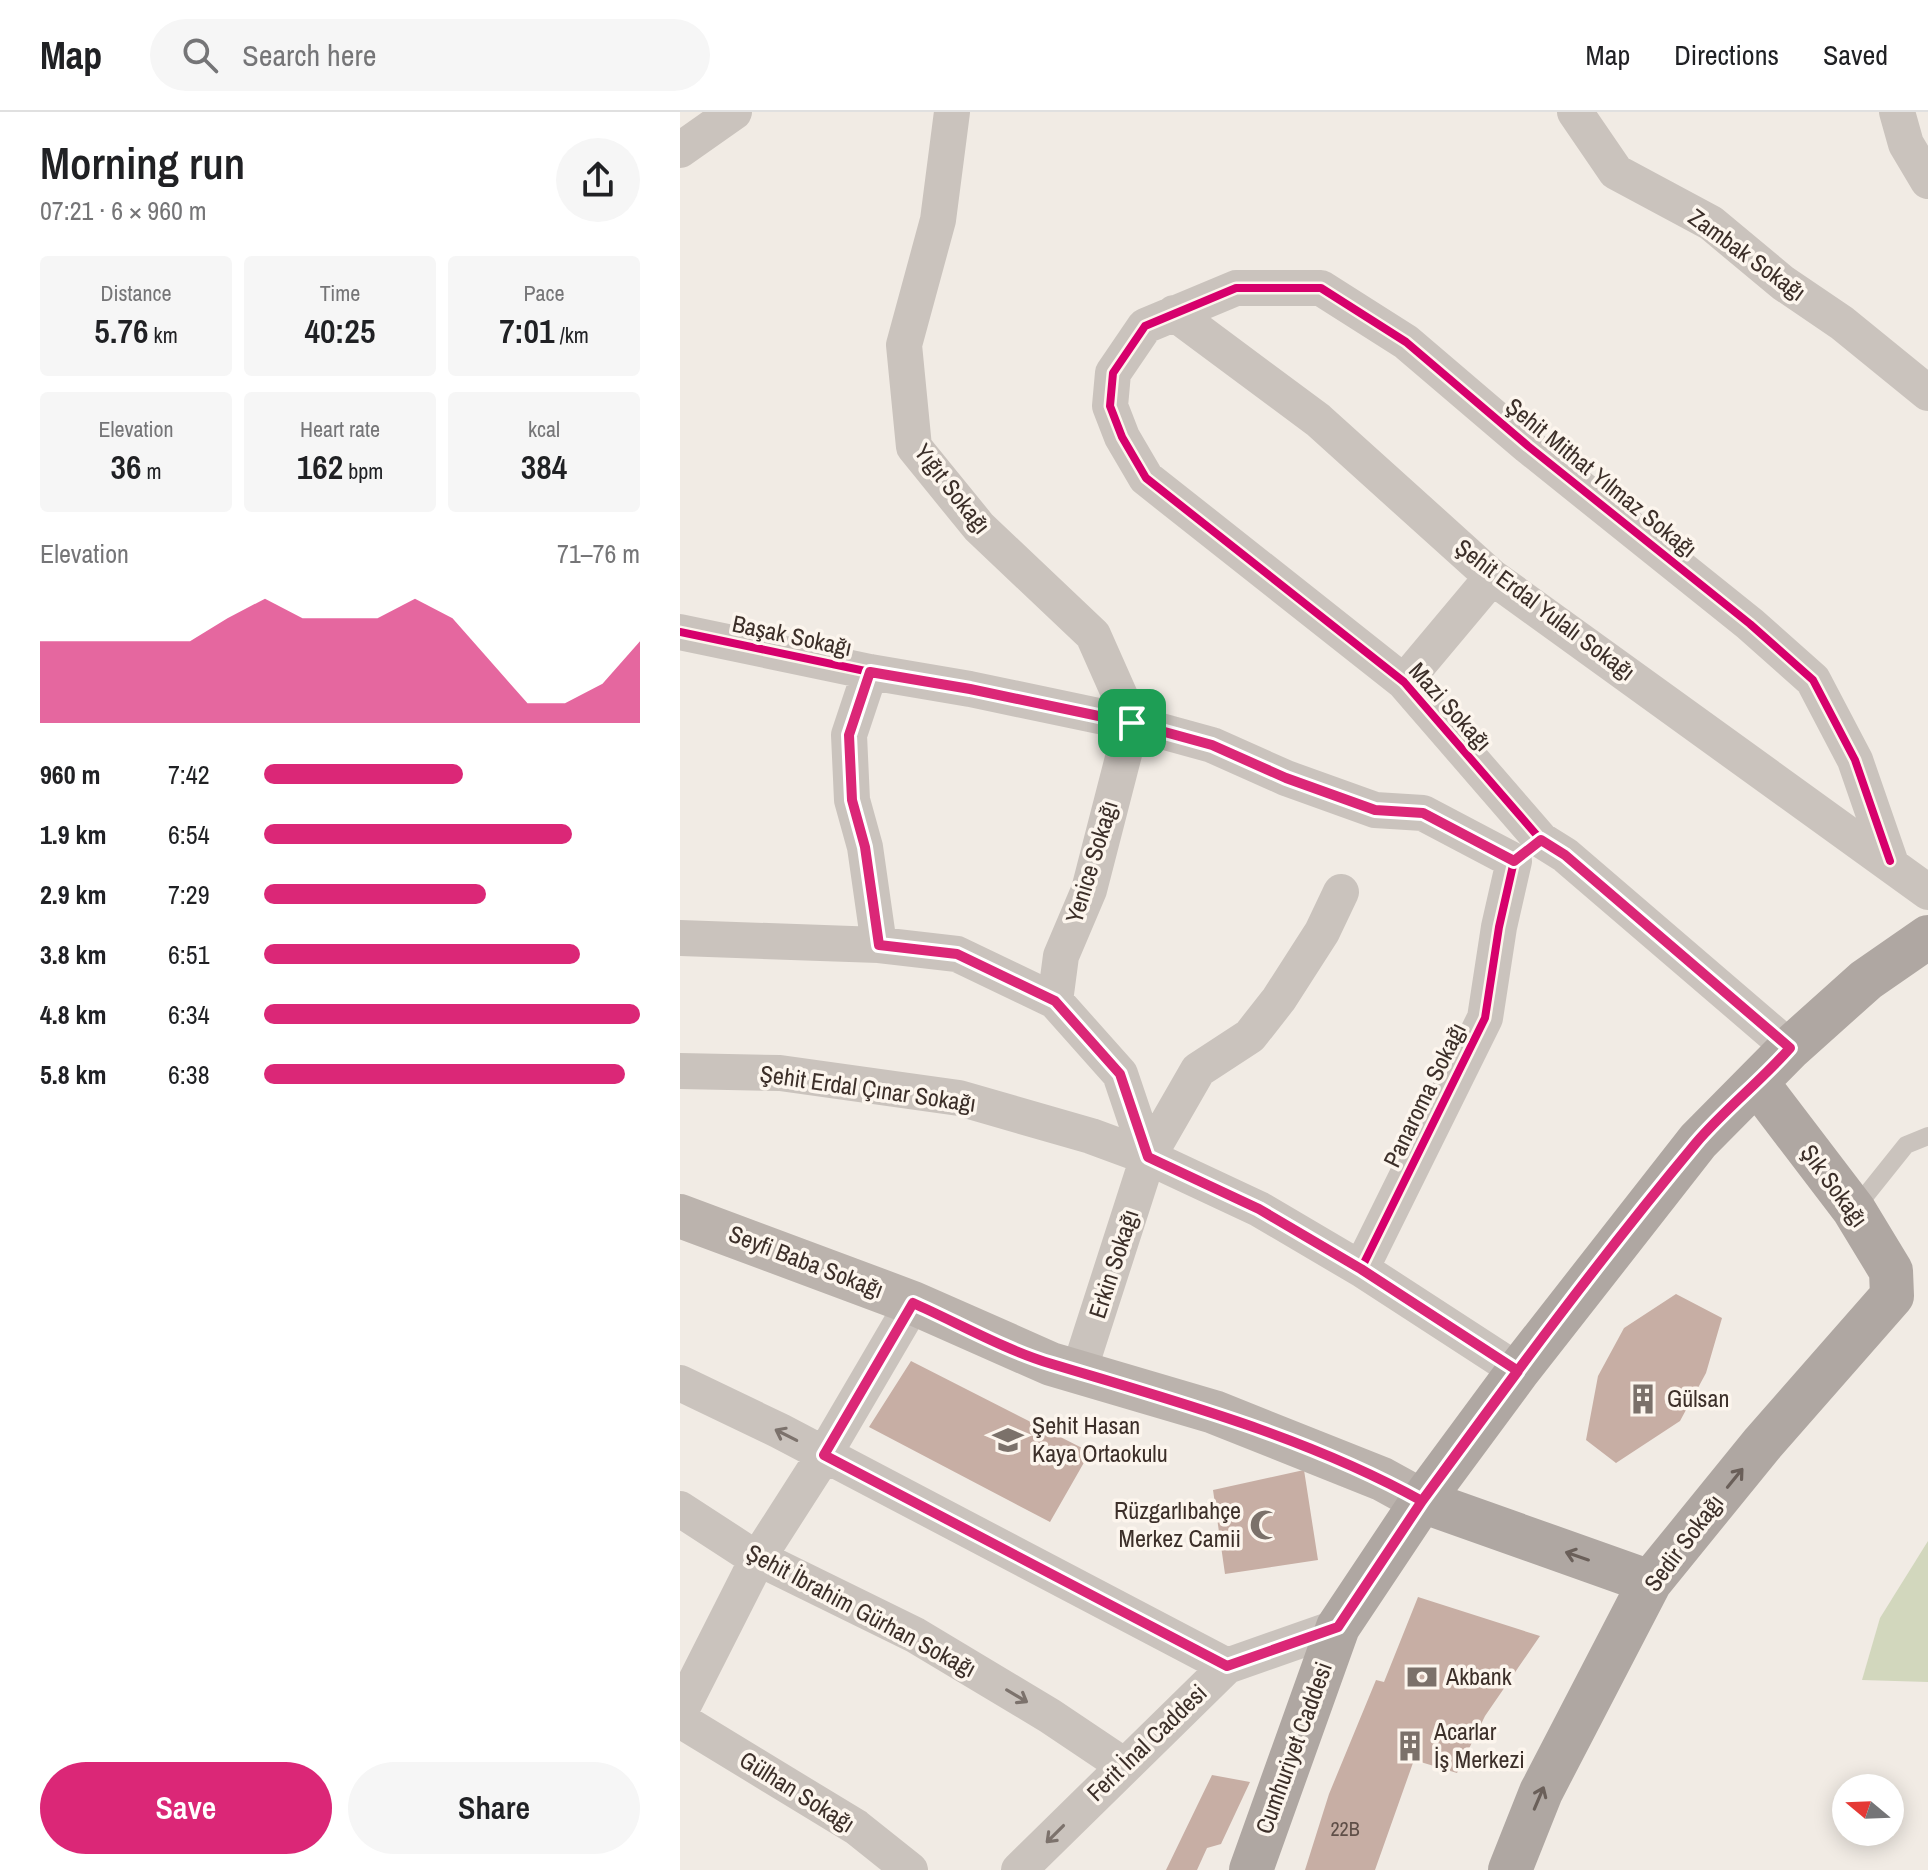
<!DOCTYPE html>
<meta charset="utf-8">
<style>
body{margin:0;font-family:"Archivo Narrow",sans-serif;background:#f6f6f6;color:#202124;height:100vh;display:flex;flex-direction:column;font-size:30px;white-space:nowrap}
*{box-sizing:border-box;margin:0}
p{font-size:26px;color:#757577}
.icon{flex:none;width:44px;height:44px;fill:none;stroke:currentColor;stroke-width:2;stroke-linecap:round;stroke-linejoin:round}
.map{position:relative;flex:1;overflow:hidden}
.sheet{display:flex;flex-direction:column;background:#fff;width:680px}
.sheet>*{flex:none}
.needle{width:52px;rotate:289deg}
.tools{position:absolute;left:1152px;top:1662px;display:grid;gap:16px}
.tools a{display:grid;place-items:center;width:72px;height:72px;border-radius:50%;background:#fff;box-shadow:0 4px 20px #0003;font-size:40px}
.pin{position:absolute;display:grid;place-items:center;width:68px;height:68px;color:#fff;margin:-34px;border-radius:16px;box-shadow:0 4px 12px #0006}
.round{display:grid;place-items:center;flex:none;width:84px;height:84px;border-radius:42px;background:#f6f6f6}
.summary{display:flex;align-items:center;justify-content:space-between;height:136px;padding:0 40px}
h1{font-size:44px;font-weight:600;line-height:60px}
.metrics{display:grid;grid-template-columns:repeat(3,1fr);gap:12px;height:136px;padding:8px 40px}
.metrics div{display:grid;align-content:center;border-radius:8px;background:#f6f6f6;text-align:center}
.metrics b{font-size:34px;font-weight:600}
.metrics small{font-size:22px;font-weight:400}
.metrics p{font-size:22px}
.chart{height:224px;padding:16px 40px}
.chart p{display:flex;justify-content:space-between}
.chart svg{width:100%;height:144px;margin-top:8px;fill:#db2777;opacity:.7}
.cta{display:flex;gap:16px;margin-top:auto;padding:16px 40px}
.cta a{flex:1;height:92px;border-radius:48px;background:#db2777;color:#fff;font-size:32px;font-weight:600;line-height:92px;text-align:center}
.cta a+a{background:#f6f6f6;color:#202124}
ul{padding:0 40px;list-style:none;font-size:26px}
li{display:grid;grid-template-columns:128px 96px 1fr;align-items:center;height:60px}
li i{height:20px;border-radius:10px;background:#db2777}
header{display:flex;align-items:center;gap:48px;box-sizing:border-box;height:112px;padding:0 40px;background:#fff;border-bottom:2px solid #e0e0e0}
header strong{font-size:38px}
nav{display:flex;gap:44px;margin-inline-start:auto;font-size:28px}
.search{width:560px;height:72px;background:#f6f6f6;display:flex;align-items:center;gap:20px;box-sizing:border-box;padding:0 28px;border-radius:44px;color:#757577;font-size:30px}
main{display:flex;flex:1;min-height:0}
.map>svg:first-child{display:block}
.green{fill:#d2d7bd}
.building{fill:#c7aea4}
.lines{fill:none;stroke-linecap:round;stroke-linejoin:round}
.lane{stroke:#cac3bd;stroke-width:18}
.street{stroke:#cac3bd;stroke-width:36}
.secondary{stroke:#bbb3ad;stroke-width:44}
.primary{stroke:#afa7a2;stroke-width:44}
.cycleway-casing{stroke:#fcf5ed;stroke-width:13}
.cycleway{stroke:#d6006c;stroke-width:8}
.oneway{stroke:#7c726c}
.oneway2{stroke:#6a5f59}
.route-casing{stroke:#fff;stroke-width:16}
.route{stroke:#db2777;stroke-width:10}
.labels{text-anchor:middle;stroke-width:7;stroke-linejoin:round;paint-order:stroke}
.number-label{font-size:20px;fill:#5f4f48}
.street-label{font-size:24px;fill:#3c2f29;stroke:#fcf5ed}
.poi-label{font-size:24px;fill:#3c2f29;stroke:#fcf5ed;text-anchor:start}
</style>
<header>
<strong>Map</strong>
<div class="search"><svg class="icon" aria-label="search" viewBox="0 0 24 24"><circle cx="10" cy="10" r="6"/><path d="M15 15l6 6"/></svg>Search here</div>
<nav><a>Map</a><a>Directions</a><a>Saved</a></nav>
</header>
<main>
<section class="sheet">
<div class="summary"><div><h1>Morning run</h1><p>07:21 · 6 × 960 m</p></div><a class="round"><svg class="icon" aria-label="share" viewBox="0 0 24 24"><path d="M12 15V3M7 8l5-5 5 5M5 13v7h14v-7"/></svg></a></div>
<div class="metrics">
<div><p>Distance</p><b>5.76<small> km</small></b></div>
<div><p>Time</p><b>40:25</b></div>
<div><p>Pace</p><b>7:01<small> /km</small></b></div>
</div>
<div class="metrics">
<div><p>Elevation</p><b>36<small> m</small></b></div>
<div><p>Heart rate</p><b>162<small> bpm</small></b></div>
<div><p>kcal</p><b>384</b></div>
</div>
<div class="chart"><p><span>Elevation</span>71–76 m</p>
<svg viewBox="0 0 160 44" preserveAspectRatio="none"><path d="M0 44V19L10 19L20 19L30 19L40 19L50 12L60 6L70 12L80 12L90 12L100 6L110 12L120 25L130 38L140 38L150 32L160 19V44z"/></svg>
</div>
<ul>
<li><b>960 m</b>7:42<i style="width:53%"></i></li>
<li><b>1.9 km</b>6:54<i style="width:82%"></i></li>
<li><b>2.9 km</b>7:29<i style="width:59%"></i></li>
<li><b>3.8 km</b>6:51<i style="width:84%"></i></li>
<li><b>4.8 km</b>6:34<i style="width:100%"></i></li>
<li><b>5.8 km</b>6:38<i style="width:96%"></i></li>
</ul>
<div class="cta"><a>Save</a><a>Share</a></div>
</section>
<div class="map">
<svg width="1248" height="1758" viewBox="0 0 1248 1758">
<rect width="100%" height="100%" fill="#f1ebe4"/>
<path class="green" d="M1248,1429V1570L1182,1568L1200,1506Z"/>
<path class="building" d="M996,1182L1042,1206L1026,1261L1000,1309L936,1351L906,1328L918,1264L944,1216Z
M231,1249L410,1340L370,1410L189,1315Z
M624,1358L638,1448L545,1462L533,1378Z
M738,1485L860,1524L805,1604L777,1661L734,1648L695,1758H625L649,1682L696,1568L704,1570Z
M532,1663L570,1670L541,1732L527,1736L517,1758H486Z"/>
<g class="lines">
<path class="lane" d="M1174,1098L1226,1033L1248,1024"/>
<path class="street" d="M272,0L258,108L224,233L234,335L299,415L413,523L452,611
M895,0L936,60L1031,111L1103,171L1162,211L1248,281
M1217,0L1226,32L1248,69
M0,38L54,0
M494,201L638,308L812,465L1248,780
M0,520L190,560L290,577L452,611L532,633L606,666L695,698L743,701L834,749L819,815L805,906L681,1157
M190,560L169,623L172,688L185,735L199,833
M724,570L812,465
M0,826L199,833L277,842L375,889L440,962L468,1045
M375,889L381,844L409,778L452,611
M1110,936L885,743L861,728L724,570L466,366L442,325L430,294L433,261L465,214L556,176H641L726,230L848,334L1070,512L1133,568L1175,648L1210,749
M0,959L100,961L279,986L411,1024L468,1045L579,1097L681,1157L838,1259
M399,1259L468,1045L518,958L570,924L599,887L642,820L661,780
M0,1271L100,1319L547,1554
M0,1397L66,1440L235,1523L370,1604L443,1653
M0,1600L78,1446L144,1343L233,1191
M0,1608L176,1715L230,1758
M339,1758L547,1554L658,1515"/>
<path class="secondary" d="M0,1104L233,1191L371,1252L534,1300L702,1367L742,1389"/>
<path class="primary" d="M742,1389L970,1470
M571,1758L658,1515L742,1389L838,1259L1018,1029L1110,936L1186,868L1248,825
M830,1758L861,1680L970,1470L1083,1331L1212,1184L1211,1159L1174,1098L1078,972"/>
<g class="cycleway-casing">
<path id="cycleway" d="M0,520L190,560L290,577L452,611L532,633L606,666L695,698L743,701L834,749L819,815L805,906L681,1157
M1110,936L885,743L861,728L724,570L466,366L442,325L430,294L433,261L465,214L556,176H641L726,230L848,334L1070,512L1133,568L1175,648L1210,749"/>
</g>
<use href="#cycleway" class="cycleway"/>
</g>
<defs><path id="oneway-shaft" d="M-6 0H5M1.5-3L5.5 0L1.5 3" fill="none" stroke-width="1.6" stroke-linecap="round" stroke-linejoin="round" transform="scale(2)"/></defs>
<g class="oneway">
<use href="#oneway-shaft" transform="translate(106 1323) rotate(-153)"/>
<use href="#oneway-shaft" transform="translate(337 1584) rotate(31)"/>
<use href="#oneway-shaft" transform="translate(375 1722) rotate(135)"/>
</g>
<g class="oneway2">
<use href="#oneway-shaft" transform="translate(1055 1366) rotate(-51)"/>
<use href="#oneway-shaft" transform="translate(897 1444) rotate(-161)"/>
<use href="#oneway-shaft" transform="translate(859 1686) rotate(-67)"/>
</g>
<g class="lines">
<g class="route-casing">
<path id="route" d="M452,611L290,577L190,560L169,623L172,688L185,735L199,833L277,842L375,889L440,962L468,1045L579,1097L681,1157L838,1259L742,1389L658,1515L547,1554L144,1343L233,1191C278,1211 325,1238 372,1252C498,1290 627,1325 742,1389C830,1268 920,1146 1016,1031C1044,998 1081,969 1110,936L885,743L861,728L834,749L743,701L695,698L606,666L532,633L452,611"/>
</g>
<use href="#route" class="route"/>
</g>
<defs>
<g id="building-bare" transform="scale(2.4)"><path d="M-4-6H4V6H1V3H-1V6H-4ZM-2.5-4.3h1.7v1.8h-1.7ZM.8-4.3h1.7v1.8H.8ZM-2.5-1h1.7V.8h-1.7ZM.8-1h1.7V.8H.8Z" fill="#7b716a" stroke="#fcf5ed" stroke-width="2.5" paint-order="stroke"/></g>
<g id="school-bare" transform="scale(2.4)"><path d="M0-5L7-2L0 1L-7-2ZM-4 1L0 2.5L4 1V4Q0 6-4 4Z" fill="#7b716a" stroke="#fcf5ed" stroke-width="2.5" paint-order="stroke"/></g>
<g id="mosque-bare" transform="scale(2.4)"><path d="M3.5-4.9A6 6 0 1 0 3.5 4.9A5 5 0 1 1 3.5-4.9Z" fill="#7b716a" stroke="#fcf5ed" stroke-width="2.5" paint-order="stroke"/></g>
<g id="bank-bare" transform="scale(2.4)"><path d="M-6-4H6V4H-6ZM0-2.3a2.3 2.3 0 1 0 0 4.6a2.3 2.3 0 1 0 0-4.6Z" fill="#7b716a" stroke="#fcf5ed" stroke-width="2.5" paint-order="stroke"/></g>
</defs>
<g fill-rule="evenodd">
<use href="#building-bare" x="963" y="1287"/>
<use href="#school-bare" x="328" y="1328"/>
<use href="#mosque-bare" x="585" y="1413"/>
<use href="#bank-bare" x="742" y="1565"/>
<use href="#building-bare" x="730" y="1634"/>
</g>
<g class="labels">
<g class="number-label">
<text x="665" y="1724">22B</text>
</g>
<g class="street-label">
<text transform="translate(1067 143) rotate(36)" y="8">Zambak Sokağı</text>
<text transform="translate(921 366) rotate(39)" y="8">Şehit Mithat Yılmaz Sokağı</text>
<text transform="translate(272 377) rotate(52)" y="8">Yığıt Sokağı</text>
<text transform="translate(865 498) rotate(37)" y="8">Şehit Erdal Yulalı Sokağı</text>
<text transform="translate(112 524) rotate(12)" y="8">Başak Sokağı</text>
<text transform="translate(770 595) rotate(48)" y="8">Mazi Sokağı</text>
<text transform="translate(412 750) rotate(-73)" y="8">Yenice Sokağı</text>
<text transform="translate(188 977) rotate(8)" y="8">Şehit Erdal Çınar Sokağı</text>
<text transform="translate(745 983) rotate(-64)" y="8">Panaroma Sokağı</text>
<text transform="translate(1154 1074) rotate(54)" y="8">Şık Sokağı</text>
<text transform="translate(126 1150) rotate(21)" y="8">Seyfi Baba Sokağı</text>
<text transform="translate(434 1152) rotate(-72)" y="8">Erkin Sokağı</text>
<text transform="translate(1004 1431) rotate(-53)" y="8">Sedir Sokağı</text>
<text transform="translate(181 1499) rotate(28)" y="8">Şehit İbrahim Gürhan Sokağı</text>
<text transform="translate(467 1631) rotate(-44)" y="8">Ferit İnal Caddesi</text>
<text transform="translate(614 1636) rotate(-70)" y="8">Cumhuriyet Caddesi</text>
<text transform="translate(117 1680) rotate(32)" y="8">Gülhan Sokağı</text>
</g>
<g class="poi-label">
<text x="987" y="1295">Gülsan</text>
<text x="352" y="1322">Şehit Hasan<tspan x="352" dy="28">Kaya Ortaokulu</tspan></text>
<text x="561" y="1407" text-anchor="end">Rüzgarlıbahçe<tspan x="561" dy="28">Merkez Camii</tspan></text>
<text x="766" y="1573">Akbank</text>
<text x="754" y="1628">Acarlar<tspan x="754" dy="28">İş Merkezi</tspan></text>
</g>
</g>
</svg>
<div class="tools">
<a><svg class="needle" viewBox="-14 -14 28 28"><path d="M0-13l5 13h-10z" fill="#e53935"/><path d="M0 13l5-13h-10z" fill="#757577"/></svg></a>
</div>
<div class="pin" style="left:452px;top:611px;background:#1e9e55"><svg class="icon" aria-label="arrive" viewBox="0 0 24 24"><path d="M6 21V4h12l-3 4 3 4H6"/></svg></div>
</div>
</main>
